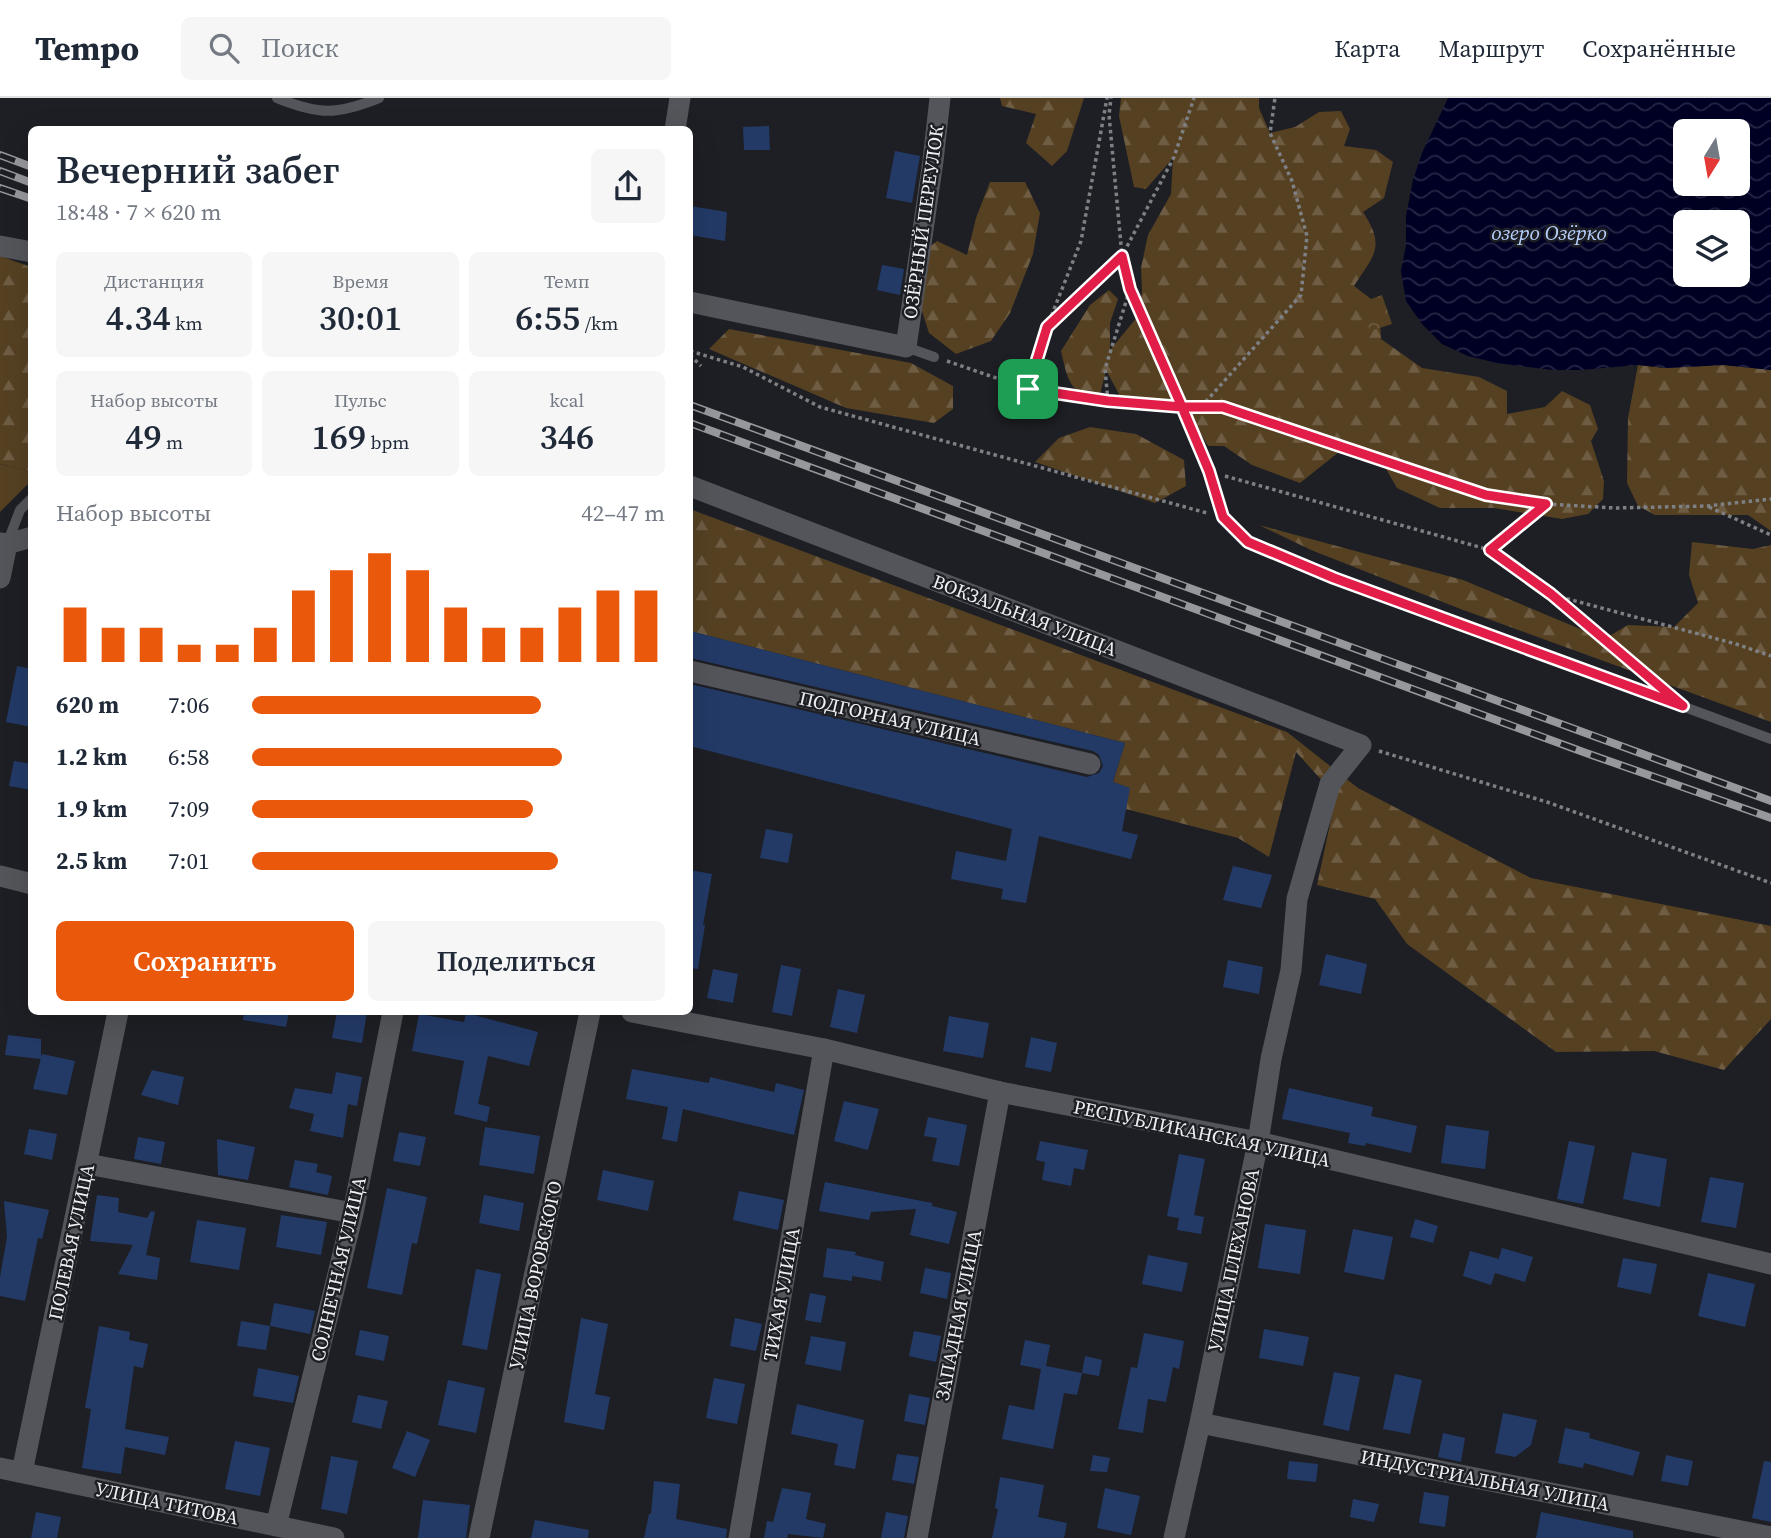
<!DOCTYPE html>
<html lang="ru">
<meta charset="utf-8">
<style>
body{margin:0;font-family:"Source Serif 4",serif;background:#f6f6f7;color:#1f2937;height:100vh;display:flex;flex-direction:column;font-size:26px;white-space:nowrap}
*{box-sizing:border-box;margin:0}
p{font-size:23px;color:#747a83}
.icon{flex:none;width:38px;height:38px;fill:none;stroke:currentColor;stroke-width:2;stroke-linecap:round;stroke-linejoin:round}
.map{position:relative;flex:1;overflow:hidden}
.drawer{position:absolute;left:28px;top:28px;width:665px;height:889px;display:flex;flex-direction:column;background:#fff;border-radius:10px;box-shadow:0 7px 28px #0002}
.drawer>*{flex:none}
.needle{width:46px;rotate:191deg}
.tools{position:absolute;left:1673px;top:21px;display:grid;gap:14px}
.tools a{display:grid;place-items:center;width:77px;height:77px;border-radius:10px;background:#fff;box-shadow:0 7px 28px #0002;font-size:35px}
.pin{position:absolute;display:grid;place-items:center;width:60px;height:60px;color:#fff;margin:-30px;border-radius:14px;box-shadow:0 4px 10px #0006}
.round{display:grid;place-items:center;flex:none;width:74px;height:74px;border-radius:10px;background:#f6f6f7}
.overview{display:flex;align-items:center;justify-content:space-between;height:119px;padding:0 28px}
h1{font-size:38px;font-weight:600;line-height:52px}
.metrics{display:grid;grid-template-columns:repeat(3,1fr);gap:10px;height:119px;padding:7px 28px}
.metrics div{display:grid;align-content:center;border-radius:10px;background:#f6f6f7;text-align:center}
.metrics b{font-size:35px;font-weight:600}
.metrics small{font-size:19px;font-weight:400}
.metrics p{font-size:19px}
.chart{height:196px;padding:14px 28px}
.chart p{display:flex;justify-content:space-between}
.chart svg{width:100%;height:126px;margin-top:7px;stroke:#ea580c;stroke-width:6}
.primary-button{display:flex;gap:14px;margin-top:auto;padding:14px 28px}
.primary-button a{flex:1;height:80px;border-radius:10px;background:#ea580c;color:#fff;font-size:28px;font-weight:600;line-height:80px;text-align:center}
.primary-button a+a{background:#f6f6f7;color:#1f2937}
ul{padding:0 28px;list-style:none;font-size:23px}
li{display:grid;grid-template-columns:112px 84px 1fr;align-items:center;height:52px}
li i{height:18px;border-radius:9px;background:#ea580c}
header{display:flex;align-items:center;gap:42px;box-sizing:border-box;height:98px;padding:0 35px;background:#fff;border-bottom:2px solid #e0e1e3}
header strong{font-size:33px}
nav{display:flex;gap:38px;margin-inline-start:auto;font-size:24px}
.search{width:490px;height:63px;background:#f6f6f7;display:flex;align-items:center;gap:18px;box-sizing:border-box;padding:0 24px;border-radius:10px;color:#747a83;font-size:26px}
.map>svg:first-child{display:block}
.grass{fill:#554022}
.forest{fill:url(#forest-firs)}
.park{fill:url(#park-crowns)}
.water{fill:url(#water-waves);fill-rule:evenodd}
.building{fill:#233a67}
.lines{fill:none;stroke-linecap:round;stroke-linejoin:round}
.path{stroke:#7e8084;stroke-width:3.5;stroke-dasharray:3.5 3.5;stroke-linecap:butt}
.service{stroke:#53555a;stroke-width:10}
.minor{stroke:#53555a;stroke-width:21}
.tertiary{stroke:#53555a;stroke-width:21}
.rail-casing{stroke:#96989c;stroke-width:8}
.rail{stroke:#1d1f24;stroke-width:5;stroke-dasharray:16;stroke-linecap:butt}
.route-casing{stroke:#fff;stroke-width:14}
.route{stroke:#e11d48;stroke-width:9}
.labels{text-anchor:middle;stroke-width:5;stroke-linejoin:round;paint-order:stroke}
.street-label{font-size:19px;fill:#edeff2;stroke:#1d1f24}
.water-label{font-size:21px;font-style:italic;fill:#b8d1fe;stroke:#1d1f24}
</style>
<header>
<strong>Tempo</strong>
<div class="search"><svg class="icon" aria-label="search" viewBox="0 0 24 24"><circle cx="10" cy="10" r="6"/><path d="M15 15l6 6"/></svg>Поиск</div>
<nav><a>Карта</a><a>Маршрут</a><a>Сохранённые</a></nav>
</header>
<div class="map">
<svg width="1771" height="1440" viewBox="0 0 1771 1440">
<defs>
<pattern id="forest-firs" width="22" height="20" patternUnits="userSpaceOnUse" patternTransform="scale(1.75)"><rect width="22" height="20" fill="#554022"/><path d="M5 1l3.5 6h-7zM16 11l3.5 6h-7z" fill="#6e5c43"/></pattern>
<pattern id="park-crowns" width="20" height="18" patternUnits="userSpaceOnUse" patternTransform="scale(1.75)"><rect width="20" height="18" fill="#554022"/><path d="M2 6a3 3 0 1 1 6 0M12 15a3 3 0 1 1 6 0" fill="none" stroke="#6e5c43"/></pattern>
<pattern id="water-waves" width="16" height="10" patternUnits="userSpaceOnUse" patternTransform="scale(1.75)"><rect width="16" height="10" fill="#000025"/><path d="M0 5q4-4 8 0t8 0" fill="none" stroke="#262645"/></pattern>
</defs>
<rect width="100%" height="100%" fill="#1d1f24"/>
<path class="grass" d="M0,366L31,373V383L0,414Z"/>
<path class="forest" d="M1000,0H1084L1067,53L1052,68L1026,45L1036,16L1002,8Z
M1121,0H1259V10L1270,35L1295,29L1319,14L1341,13L1350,31L1344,48L1376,52L1393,64L1384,100L1363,114C1386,149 1374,157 1354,188L1379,207L1381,241L1422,270L1479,279L1507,293V316L1545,309L1562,293L1590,307L1598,331L1591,343L1604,383L1603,401L1588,416L1562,421L1494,410H1440L1397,390L1382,364L1339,354L1300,385L1252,367L1224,348H1208L1199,333L1183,315L1138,308L1120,298L1106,272L1099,301C1069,297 1067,279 1061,253L1090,207L1109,192L1118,201L1110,225V252L1138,218L1142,193L1141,170L1148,137L1171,96L1173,60L1146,91L1134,89L1119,18Z
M990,84H1025L1040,115L1033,156L1010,215L991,243L956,256L929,235L918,201V158L937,143L967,157L976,120Z
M0,158L31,169V373L0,366Z
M729,231L911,265L953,288V311L934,325L846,310L709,251Z
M1638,267L1666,270L1724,267L1771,272V433L1748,417H1655L1638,408L1627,385L1628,320Z
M1090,329L1136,336L1184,362L1186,388L1155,405L1035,364L1059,340Z
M690,411L1287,634L1358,690L1531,780L1771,828V921L1724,972L1654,953L1556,954L1407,846L1375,801L1317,787L1336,698L1296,654L1269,759L1238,740L1126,711L1129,690L1113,684L1125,645L690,533Z
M1259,427L1463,482L1604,541L1628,527L1674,529L1698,505L1689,477L1692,444L1753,451L1771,447V624L1458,510L1311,452Z"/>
<path class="park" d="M1382,197L1392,226L1370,233L1360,205Z"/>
<path class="water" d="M1448,0H1771V272L1724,267L1666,270L1638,267L1581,272H1553L1497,265L1468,258L1442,246L1422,226L1406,203L1401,173L1406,147V118L1413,82L1422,55ZM1685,33H1738V86H1685ZM1685,124H1738V177H1685Z"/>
<path class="building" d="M769,28L770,52H744L743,29Z
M895,53L920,58L912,105L886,100Z
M690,108L727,114L725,143L690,137Z
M882,167L904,171L900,197L877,192Z
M690,533L1125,645L1113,684L1130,690L1122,733L1138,737L1131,761L1039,738L1026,805L1001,801L1003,791L951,781L956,753L1006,763L1012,731L690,648V586L1087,679L1099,675L1103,668L1099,657L1093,653L690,560Z
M17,568L32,571V629L6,624Z
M14,663L32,666V692L9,688Z
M766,731L793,736L788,765L760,760Z
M1233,768L1272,777L1261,810L1223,802Z
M690,772L712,776L703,827H705L698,871L690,870Z
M1326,856L1367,866L1361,896L1319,887Z
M1228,862L1263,869L1259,896L1223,889Z
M781,867L801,871L792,918L772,914Z
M713,871L738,876L733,905L707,900Z
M838,891L865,897L857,935L830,929Z
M244,914H289L286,929L243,922Z
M337,914H367L362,945L332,940Z
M466,915L538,934L529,968L488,958L478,1006L490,1009L487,1024L454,1016L464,963L412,953L419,916L464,924Z
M949,918L989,925L983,960L943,953Z
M8,937L41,941V961L5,957Z
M1031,939L1057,945L1051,974L1025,969Z
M42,956L75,963L67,997L33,991Z
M632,971L709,985L710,979L774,994L776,985L804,992L794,1037L683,1011L677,1044L662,1041L668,1009L626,1001Z
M152,972L184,979L178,1007L141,997Z
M336,974L362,979L357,1008L348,1006L343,1040L310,1033L314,1016L289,1010L295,990L332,996Z
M1289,990L1373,1009L1371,1018L1417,1028L1411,1055L1366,1045L1365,1048L1348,1045L1350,1035L1282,1021Z
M844,1003L879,1011L868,1052L834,1043Z
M928,1019L967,1027L959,1068L932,1063L937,1040L924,1038Z
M1446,1027L1489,1033L1485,1071L1441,1065Z
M485,1029L540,1038L534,1076L479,1067Z
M29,1031L57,1036L52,1062L24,1056Z
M399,1034L426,1039L420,1068L393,1063Z
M138,1039L165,1044L161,1066L134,1061Z
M217,1041L255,1049L248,1082L218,1077Z
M1040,1043L1088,1052L1084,1072L1074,1070L1071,1088L1042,1082L1045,1064L1036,1062Z
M1569,1043L1595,1048L1583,1106L1557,1101Z
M1632,1054L1667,1061L1660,1109L1623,1101Z
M1179,1056L1205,1061L1194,1117L1204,1119L1201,1136L1177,1132L1179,1120L1167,1118Z
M295,1062L318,1066L316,1074L332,1078L328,1097L289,1089Z
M603,1072L654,1083L648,1113L597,1102Z
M1710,1079L1744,1085L1736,1130L1701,1124Z
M825,1084L932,1105V1108L957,1114L949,1146L910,1137L916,1111L871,1114L869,1122L819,1113Z
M387,1090L427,1099L417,1146L412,1145L402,1197L367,1190Z
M739,1093L784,1102L778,1132L733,1122Z
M97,1097L119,1100L118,1114L147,1120L151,1113L155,1114L146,1157L160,1160L157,1182L118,1176L133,1147L90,1143Z
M484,1097L524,1105L519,1133L479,1125Z
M4,1103L49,1112L42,1141L38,1140L25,1203L0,1198V1179L7,1139Z
M281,1117L327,1124L321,1157L276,1149Z
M1415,1121L1438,1128L1433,1145L1410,1139Z
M197,1122L246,1130L239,1172L190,1164Z
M1265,1126L1306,1132L1300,1176L1258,1170Z
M1353,1131L1393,1139L1384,1182L1344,1174Z
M827,1150L856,1154L855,1157L884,1164L881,1183L852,1178V1183L823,1179Z
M1502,1150L1533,1159L1525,1184L1495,1175L1491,1187L1463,1178L1470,1153L1499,1161L1498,1163Z
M1148,1157L1188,1165L1182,1194L1142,1186Z
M1623,1160L1657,1166L1651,1196L1617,1189Z
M925,1170L951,1175L947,1201L920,1195Z
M476,1171L501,1176L487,1252L462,1247Z
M1708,1175L1755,1186L1745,1229L1698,1218Z
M810,1195L826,1198L821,1225L805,1222Z
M274,1205L315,1213L310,1236L270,1228Z
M581,1220L608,1226L595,1296L610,1299L604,1332L564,1324Z
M735,1220L762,1226L756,1253L730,1248Z
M241,1223L270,1228L266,1252L237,1248Z
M99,1228L130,1234L129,1242L148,1246L143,1270L134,1268L125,1331L169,1339L165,1357L125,1349L121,1376L82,1370L91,1311L85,1310Z
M1264,1231L1309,1239L1303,1268L1259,1260Z
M360,1232L389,1238L384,1263L355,1257Z
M914,1233L941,1238L936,1264L909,1258Z
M1144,1235L1184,1243L1179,1271L1173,1269L1166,1304L1148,1301L1143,1335L1118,1331L1131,1269L1137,1270Z
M811,1238L846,1244L841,1273L805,1266Z
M1025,1242L1050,1247L1046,1268L1082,1275L1077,1297L1064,1295L1053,1351L1002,1341L1009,1307L1034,1312L1041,1271L1020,1267Z
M1085,1258L1102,1262L1099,1278L1082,1275Z
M258,1270L299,1278L293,1305L253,1298Z
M1334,1274L1360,1279L1349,1333L1323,1327Z
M1395,1276L1422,1282L1410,1336L1383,1331Z
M714,1280L745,1286L737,1326L706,1320Z
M448,1282L485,1290L476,1335L438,1327Z
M909,1296L930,1300L925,1327L904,1323Z
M358,1297L388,1303L381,1331L352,1324Z
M797,1306L864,1322L855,1371L834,1367L838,1346L791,1336Z
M1503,1315L1537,1322L1531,1347L1515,1359L1495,1355Z
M1565,1330L1590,1335L1589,1340L1640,1354L1633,1378L1584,1365L1583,1370L1558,1365Z
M407,1333L430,1342L415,1379L392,1370Z
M1443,1335L1465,1340L1461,1364L1438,1359Z
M235,1343L270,1350L260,1398L225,1391Z
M897,1356L919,1359L914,1386L892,1382Z
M1093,1357L1110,1360L1107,1374L1090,1373Z
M1666,1357L1693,1363L1688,1388L1661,1383Z
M331,1358L358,1363L347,1416L321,1411Z
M1289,1363L1318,1366L1316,1384L1287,1381Z
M1764,1363L1771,1364V1424L1752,1420Z
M1000,1379L1044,1387L1038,1419L1067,1425L1064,1440H992L998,1411L995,1410Z
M654,1383L680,1386L676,1421L727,1431L726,1440H644L649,1416H651Z
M782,1390L811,1395L806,1421L826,1426L823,1440L788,1436L787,1440H764L767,1423L773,1424Z
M1105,1390L1140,1398L1131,1437L1097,1430Z
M1424,1394L1449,1398L1445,1429L1419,1425Z
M1353,1401L1379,1406L1374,1424L1350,1419Z
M423,1402L470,1407L466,1440H418Z
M36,1414L61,1419L57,1440H31Z
M886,1414L908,1418L904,1440H881Z
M1541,1414L1633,1433V1440H1536Z
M535,1422L589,1432L588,1440H531Z"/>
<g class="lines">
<path class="path" d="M1131,193L1177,298
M1049,228L1122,158L1174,59L1194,0
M690,253L743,269L820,309L1207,415
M690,257L701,268
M947,263L1028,291L1108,303L1169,308
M1028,291L1047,229L1081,143L1107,0
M1108,303L1105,271L1130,191L1122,158L1109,17L1111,0
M1197,309H1223L1487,397L1546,406L1615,410L1707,408L1771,401
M1201,309L1301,197L1307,138L1292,83L1270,35L1275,0
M1225,378L1490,452L1546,406
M1709,409L1771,437
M1490,452L1551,496L1647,578
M1553,497L1736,546L1771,558
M1379,653L1547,704L1771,785"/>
<path class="service" d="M277,0C319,17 337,17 379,0
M906,249L934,259
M1182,309L1210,373L1223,420L1248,444L1334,479L1771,641
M7,446L20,412L32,400"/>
<path class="minor" d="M675,32L680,0
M0,148L32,154
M690,204L906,249L933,63L940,0
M690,388L1361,647L1330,686L1297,801L1291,872L1271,961L1258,1044L1200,1325L1174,1440
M0,445L7,446L32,439
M0,480L7,446
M690,573L1090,666
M87,1066L353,1115
M1200,1325L1771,1439
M0,1370L334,1440
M22,1374L118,914
M276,1428L353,1115L393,914
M479,1440L590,914
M739,1440L824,951
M917,1440L1000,994"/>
<path class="tertiary" d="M0,778L32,786
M632,914L824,951L1000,994L1258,1044L1771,1166"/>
<g class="rail-casing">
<path id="rail" d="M0,57L32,69
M0,73L32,85
M0,90L32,101
M690,307L1771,703
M690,325L1586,655L1771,720"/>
</g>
<use href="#rail" class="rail"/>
</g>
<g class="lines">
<g class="route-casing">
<path id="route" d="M1028,291L1108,303L1182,309L1209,373L1223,419L1248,444L1334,480L1683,608L1551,496L1490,452L1546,406L1486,397L1223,309H1182L1130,191L1122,158L1047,229L1028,291"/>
</g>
<use href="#route" class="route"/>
</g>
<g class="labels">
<g class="street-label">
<text transform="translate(923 124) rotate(-82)" y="7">ОЗЁРНЫЙ ПЕРЕУЛОК</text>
<text transform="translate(1025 517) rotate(21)" y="7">ВОКЗАЛЬНАЯ УЛИЦА</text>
<text transform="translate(890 620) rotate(13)" y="7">ПОДГОРНАЯ УЛИЦА</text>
<text transform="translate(1202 1035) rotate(12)" y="7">РЕСПУБЛИКАНСКАЯ УЛИЦА</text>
<text transform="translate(71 1144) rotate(-78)" y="7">ПОЛЕВАЯ УЛИЦА</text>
<text transform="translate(1233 1162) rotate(-78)" y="7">УЛИЦА ПЛЕХАНОВА</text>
<text transform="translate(338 1171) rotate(-77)" y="7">СОЛНЕЧНАЯ УЛИЦА</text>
<text transform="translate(535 1177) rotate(-78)" y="7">УЛИЦА ВОРОВСКОГО</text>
<text transform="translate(781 1196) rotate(-80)" y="7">ТИХАЯ УЛИЦА</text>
<text transform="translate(958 1217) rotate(-79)" y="7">ЗАПАДНАЯ УЛИЦА</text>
<text transform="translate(1485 1382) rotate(11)" y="7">ИНДУСТРИАЛЬНАЯ УЛИЦА</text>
<text transform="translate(167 1405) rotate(12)" y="7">УЛИЦА ТИТОВА</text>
</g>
<g class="water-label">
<text x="1549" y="142">озеро Озёрко</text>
</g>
</g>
</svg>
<div class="tools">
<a><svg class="needle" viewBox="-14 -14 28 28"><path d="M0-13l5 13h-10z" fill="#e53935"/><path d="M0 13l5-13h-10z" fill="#747a83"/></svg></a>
<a><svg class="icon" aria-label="layers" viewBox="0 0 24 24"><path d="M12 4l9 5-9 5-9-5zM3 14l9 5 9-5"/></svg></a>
</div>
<div class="pin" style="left:1028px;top:291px;background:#1e9e55"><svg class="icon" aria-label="arrive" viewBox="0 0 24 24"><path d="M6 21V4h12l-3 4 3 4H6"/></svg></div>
<section class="drawer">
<div class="overview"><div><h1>Вечерний забег</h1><p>18:48 · 7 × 620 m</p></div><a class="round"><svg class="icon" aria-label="share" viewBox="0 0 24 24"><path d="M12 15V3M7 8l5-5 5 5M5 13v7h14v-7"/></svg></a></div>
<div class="metrics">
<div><p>Дистанция</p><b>4.34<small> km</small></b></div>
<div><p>Время</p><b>30:01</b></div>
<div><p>Темп</p><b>6:55<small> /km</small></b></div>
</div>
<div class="metrics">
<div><p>Набор высоты</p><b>49<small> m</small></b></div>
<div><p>Пульс</p><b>169<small> bpm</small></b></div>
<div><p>kcal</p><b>346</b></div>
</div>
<div class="chart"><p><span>Набор высоты</span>42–47 m</p>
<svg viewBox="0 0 160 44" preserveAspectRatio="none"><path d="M5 44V25M15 44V32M25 44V32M35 44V38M45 44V38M55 44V32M65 44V19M75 44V12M85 44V6M95 44V12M105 44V25M115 44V32M125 44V32M135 44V25M145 44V19M155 44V19"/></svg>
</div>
<ul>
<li><b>620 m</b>7:06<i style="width:70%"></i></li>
<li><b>1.2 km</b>6:58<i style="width:75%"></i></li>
<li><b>1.9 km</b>7:09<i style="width:68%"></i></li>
<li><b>2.5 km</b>7:01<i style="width:74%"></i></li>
</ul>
<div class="primary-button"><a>Сохранить</a><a>Поделиться</a></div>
</section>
</div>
